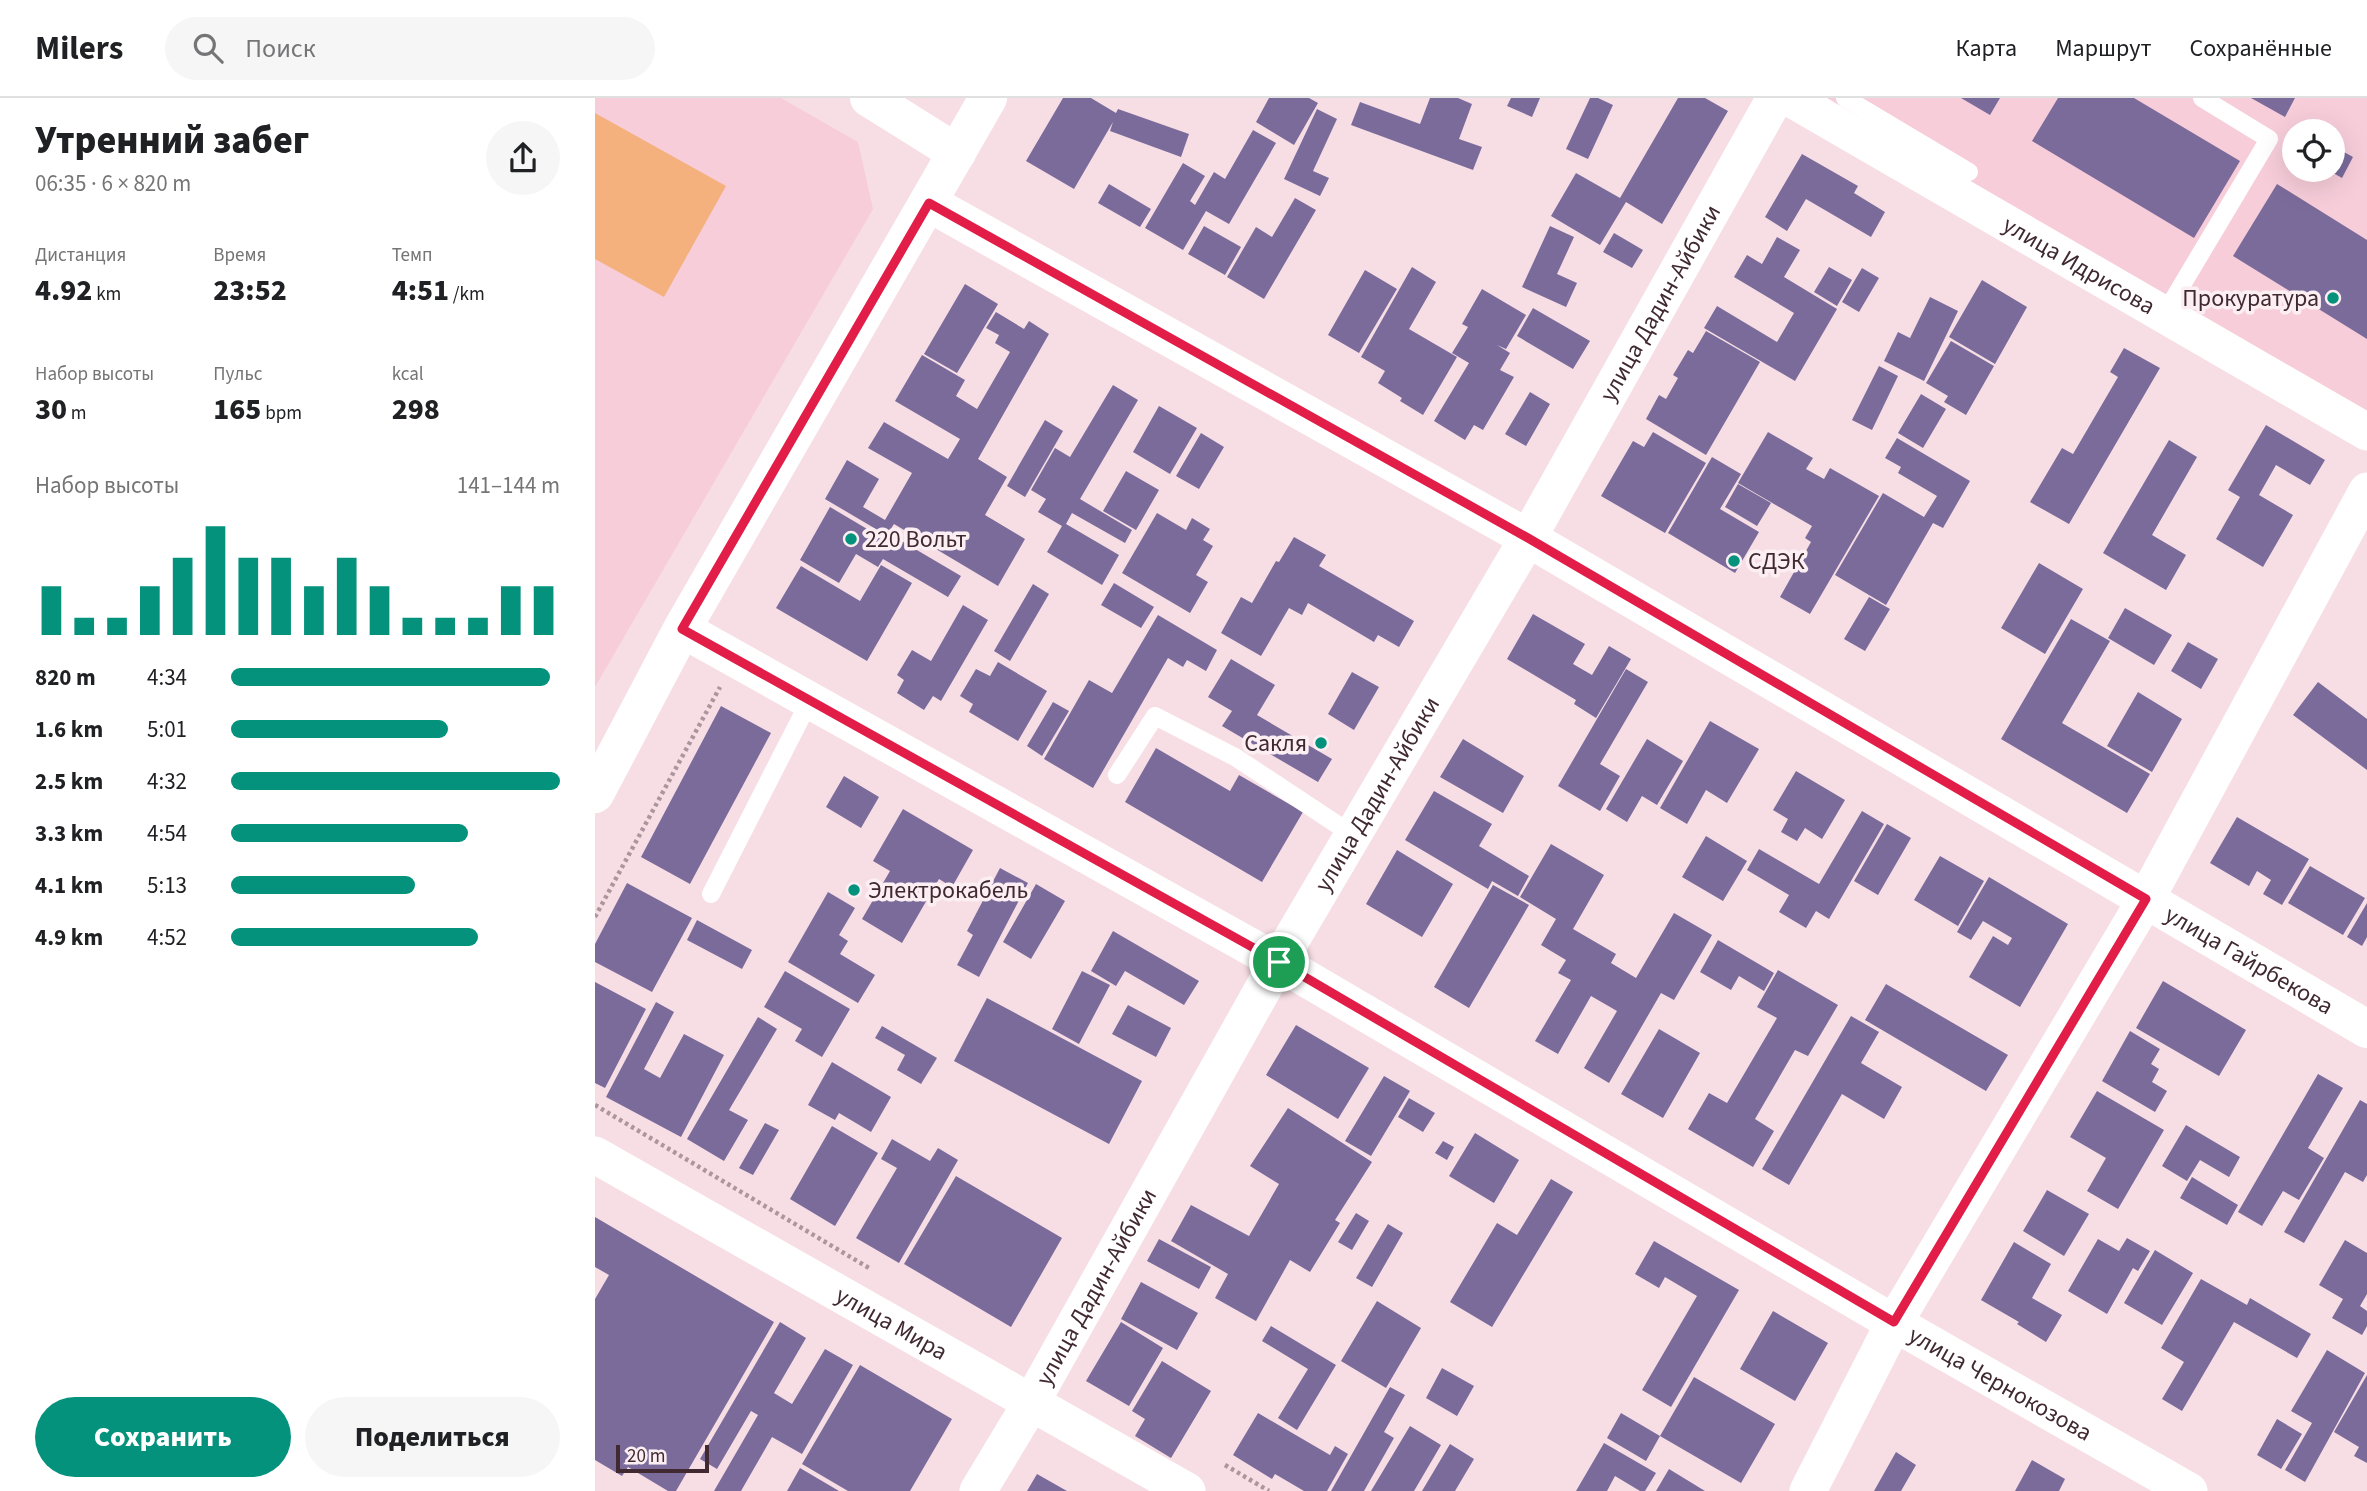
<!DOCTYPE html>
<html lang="ru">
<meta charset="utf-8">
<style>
body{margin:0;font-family:"Source Sans 3",sans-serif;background:#f6f6f6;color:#202124;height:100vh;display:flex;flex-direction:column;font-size:26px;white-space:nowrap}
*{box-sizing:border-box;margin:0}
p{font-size:23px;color:#757577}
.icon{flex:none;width:38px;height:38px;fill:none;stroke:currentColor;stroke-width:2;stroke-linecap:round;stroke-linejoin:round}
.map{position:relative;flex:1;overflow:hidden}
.side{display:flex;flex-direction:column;background:#fff;width:595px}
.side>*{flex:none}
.controls{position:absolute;left:1687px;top:21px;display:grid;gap:14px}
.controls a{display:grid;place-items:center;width:63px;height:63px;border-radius:50%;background:#fff;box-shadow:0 7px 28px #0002;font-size:35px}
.scale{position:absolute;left:21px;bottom:18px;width:93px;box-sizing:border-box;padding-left:7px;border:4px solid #402930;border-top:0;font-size:19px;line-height:24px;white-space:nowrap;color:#402930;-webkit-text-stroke:5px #fceff3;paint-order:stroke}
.pin{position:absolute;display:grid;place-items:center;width:60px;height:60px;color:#fff;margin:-30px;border:4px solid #fff;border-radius:50%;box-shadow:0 2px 7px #0007}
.round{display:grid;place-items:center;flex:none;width:74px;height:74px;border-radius:37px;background:#f6f6f6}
.overview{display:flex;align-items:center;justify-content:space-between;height:119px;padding:0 35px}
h1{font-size:38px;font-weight:800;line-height:52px}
.figures{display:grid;grid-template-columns:repeat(3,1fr);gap:10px;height:119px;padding:7px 35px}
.figures div{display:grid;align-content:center}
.figures b{font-size:30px;font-weight:800}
.figures small{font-size:19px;font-weight:400}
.figures p{font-size:19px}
.chart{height:196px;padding:14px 35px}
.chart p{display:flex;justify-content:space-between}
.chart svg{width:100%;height:126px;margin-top:7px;stroke:#05927d;stroke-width:6}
.primary-button{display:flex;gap:14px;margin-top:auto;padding:14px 35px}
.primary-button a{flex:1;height:80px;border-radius:42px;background:#05927d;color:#fff;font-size:28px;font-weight:800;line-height:80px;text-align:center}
.primary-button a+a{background:#f6f6f6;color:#202124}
ul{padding:0 35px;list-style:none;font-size:23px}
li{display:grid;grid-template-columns:112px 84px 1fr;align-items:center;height:52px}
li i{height:18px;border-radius:9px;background:#05927d}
header{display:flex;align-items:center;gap:42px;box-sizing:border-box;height:98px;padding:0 35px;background:#fff;border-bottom:2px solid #e0e0e0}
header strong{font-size:33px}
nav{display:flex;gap:38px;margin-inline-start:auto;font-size:24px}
.search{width:490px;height:63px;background:#f6f6f6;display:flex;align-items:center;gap:18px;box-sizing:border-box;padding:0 24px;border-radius:38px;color:#757577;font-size:26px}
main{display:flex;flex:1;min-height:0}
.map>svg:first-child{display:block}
.built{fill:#f7cdda;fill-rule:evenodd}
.green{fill:#f4b17e}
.building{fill:#7a6b9b}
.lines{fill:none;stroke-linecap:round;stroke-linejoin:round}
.path{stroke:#ad959c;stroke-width:4.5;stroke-dasharray:3.5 3.5;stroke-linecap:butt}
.service{stroke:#fff;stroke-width:18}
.minor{stroke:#fff;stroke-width:37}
.tertiary{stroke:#fff;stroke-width:38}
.secondary{stroke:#fff;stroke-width:38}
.route-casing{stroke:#fff;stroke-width:14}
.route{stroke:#e11d48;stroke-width:9}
.poi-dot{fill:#05927d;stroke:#fceff3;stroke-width:2.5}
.labels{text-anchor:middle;stroke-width:7;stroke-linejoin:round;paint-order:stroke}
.street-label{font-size:24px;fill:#402930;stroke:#fceff3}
.poi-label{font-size:24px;fill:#402930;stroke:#fceff3;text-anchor:start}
</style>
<header>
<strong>Milers</strong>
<div class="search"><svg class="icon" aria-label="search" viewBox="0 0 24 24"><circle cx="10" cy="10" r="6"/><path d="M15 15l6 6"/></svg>Поиск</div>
<nav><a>Карта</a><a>Маршрут</a><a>Сохранённые</a></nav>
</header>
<main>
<section class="side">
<div class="overview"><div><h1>Утренний забег</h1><p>06:35 · 6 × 820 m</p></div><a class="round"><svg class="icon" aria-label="share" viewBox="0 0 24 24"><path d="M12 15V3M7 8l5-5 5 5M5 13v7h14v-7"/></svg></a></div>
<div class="figures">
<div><p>Дистанция</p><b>4.92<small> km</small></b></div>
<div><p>Время</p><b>23:52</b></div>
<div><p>Темп</p><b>4:51<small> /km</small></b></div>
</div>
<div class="figures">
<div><p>Набор высоты</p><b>30<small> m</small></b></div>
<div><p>Пульс</p><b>165<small> bpm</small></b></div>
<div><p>kcal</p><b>298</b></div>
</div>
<div class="chart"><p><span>Набор высоты</span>141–144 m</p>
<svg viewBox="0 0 160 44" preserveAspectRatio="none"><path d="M5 44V27M15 44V38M25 44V38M35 44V27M45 44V17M55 44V6M65 44V17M75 44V17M85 44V27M95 44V17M105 44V27M115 44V38M125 44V38M135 44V38M145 44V27M155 44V27"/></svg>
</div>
<ul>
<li><b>820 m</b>4:34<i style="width:97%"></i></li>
<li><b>1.6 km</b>5:01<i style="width:66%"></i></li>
<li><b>2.5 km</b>4:32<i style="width:100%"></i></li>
<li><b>3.3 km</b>4:54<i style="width:72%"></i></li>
<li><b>4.1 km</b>5:13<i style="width:56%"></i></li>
<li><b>4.9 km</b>4:52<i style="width:75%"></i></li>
</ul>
<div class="primary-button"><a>Сохранить</a><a>Поделиться</a></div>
</section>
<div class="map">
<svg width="1772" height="1393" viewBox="0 0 1772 1393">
<rect width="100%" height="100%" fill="#f7dee5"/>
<path class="built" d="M0,0H186L263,44L278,111L0,589Z
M1185,0H1772V332ZM1699,33H1738V72H1699Z"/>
<path class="green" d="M0,15L131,88L69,199L0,161Z"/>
<path class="building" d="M468,0H496L521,15L523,11L594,36L586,59L515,33L518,24L479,91L431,63Z
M674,0H714L723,5L699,47L661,24Z
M835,0H863L877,6L864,41L887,49L878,72L756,27L765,4L825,26Z
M916,0H945L937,19L912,8Z
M995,0H1003L1018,7L993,61L971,51Z
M1083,0H1110L1133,13L1067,126L1031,104L1005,147L956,118L981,75L1025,100Z
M1366,0H1405L1395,17Z
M1463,0H1539L1645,63L1599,140L1437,43Z
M1656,0H1700L1690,19Z
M722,11L742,21L718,73L734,80L725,98L689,81Z
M658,32L681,45L634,126L611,113L588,152L550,130L588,65L610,78L595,103L600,107L619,74L630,81Z
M1738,48L1758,59L1747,80L1733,72H1738Z
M1207,56L1263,88L1259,95L1290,114L1276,139L1211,101L1192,133L1170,119Z
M514,86L556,111L545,129L503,105Z
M1682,86L1772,142V241L1638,158Z
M700,100L721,112L669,201L632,179L661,129L677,139Z
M609,128L646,149L630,177L593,156Z
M955,128L979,139L962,176L982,185L971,209L927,189Z
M1019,135L1048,152L1037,170L1008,154Z
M1182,139L1205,152L1189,179L1242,211L1200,283L1109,230L1122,208L1182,244L1199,215L1139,179L1152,157L1167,166Z
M817,169L841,184L814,231L862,259L828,317L805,303L807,300L783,285L790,273L766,259Z
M1234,169L1257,182L1242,208L1219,194Z
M1267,170L1284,180L1264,214L1247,204Z
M770,172L802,191L764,255L733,237Z
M1387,182L1432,209L1400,266L1354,239Z
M370,186L403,206L362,275L329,256Z
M887,191L931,217L911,251L902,247L915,255L905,272L919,279L888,332L879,327L870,342L839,323L874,265L857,255L873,229L867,226Z
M1335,199L1363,213L1329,283L1289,263L1303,234L1315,240Z
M938,210L995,243L978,271L922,238Z
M401,214L429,231L434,223L454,236L383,361L412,379L390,417L430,441L403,488L299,426L293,435L366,478L353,499L288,461L283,469L261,456L244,485L205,462L235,409L289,441L291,437L230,401L252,362L284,381L268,409L290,422L317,375L273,350L289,324L353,361L365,341L300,303L327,257L370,282L361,298L382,311L415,254L400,245L404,237L391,230Z
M1111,233L1165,264L1111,357L1051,321L1064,297L1071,301L1083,280L1078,277L1093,252L1098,255Z
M1356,243L1399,268L1371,317L1349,304L1353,298L1331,285Z
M1529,250L1565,270L1474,426L1435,404L1467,350L1478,356L1523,279L1515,274Z
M1284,268L1303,278L1277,332L1257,322Z
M518,287L543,302L485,401L537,432L530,445L477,415L471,426L524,457L507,487L452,454L467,428L443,414L451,401L436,392L460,350L475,359Z
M935,294L955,306L931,348L910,336Z
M1326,296L1351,311L1328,350L1303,335Z
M564,308L602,330L575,376L538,354Z
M450,322L468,333L430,399L412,388Z
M1671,327L1730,362L1715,387L1681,367L1664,397L1698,417L1668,469L1621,441L1645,399L1633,392Z
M1058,334L1111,365L1070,435L1006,398L1038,343L1049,349Z
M1173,334L1218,360L1211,371L1229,381L1235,370L1284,398L1215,516L1185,499L1216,444L1210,440L1217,428L1143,385Z
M606,335L629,349L604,391L581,378Z
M1302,340L1375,383L1348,430L1338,425L1291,507L1240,477L1288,395L1329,419L1342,398L1303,375L1306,369L1290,360Z
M1574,342L1602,359L1557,437L1591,457L1571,492L1508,455Z
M1117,359L1146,376L1125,411L1164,434L1140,475L1073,435Z
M531,373L564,392L541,432L508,413Z
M1143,386L1176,405L1162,428L1130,409Z
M562,415L591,432L597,420L615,431L608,442L618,448L601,477L613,484L595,515L527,475Z
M699,439L731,457L724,468L819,523L804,549L783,537L779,544L713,505L707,517L694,510L666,558L626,535L646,499L657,505L681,463L684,464Z
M1444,465L1488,491L1450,556L1406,530Z
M286,467L317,485L272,563L181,510L206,468L265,503Z
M519,485L559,509L546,530L506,507Z
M438,486L454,496L415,563L399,553Z
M1274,499L1295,511L1270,553L1249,541Z
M368,507L393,522L346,603L338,598L329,612L302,595L309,582L302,577L317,552L336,563Z
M1530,510L1577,537L1559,567L1513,540Z
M938,516L990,546L978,566L997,577L1014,548L1036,561L1001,620L979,606L981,602L912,561Z
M563,517L622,552L611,573L592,562L588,569L573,560L498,690L449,661L494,582L517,595Z
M1476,521L1515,543L1467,625L1555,676L1532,715L1406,641Z
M1593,544L1623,561L1606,591L1576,573Z
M636,561L680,587L662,617L737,661L723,684L627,628L637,613L613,599Z
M403,564L452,593L423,643L374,614L378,606L365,598L381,571L395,578Z
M1031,571L1053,584L1005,666L1025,678L1005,713L963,688Z
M757,574L784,589L759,632L733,616Z
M1723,584L1772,621V672L1698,617Z
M1543,594L1587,621L1557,674L1512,648Z
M458,604L474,613L447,658L432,648Z
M126,608L176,635L95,786L46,759Z
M1115,623L1164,651L1132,705L1111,692L1092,726L1065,710Z
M868,641L929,678L908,715L845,679Z
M1052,641L1088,663L1062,707L1047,698L1032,724L1011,711Z
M561,650L635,693L644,677L708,714L667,784L530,704Z
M1201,673L1250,702L1227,741L1210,730L1202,743L1186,734L1193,721L1178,712Z
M249,678L284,699L266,730L231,709Z
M839,693L897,726L884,748L934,778L923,798L897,783L893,791L810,742Z
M308,711L378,752L357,789L344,781L307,845L267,821L295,773L278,763Z
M1267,713L1289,726L1234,821L1221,813L1211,830L1184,814L1194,797L1152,772L1164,751L1224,786Z
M1642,719L1714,761L1687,807L1668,796L1676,782L1662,773L1654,788L1615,765Z
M1292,726L1316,740L1283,797L1259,783Z
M1111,738L1152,763L1128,803L1087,779Z
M956,746L1009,777L978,831L1021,856L1016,865L1041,880L1079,815L1117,837L1079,902L1066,895L1014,985L989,970L1022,913L996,898L963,956L940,943L976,882L963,875L971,862L946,847L961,821L925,799Z
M802,752L858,786L827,839L771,806Z
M1345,758L1389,783L1363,828L1319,802Z
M1715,768L1770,800L1748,837L1693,805Z
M405,770L433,785L384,879L362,867L378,837L372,833Z
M1394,779L1473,826L1425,909L1374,879L1398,838L1413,847L1417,840L1388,823L1376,842L1362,834Z
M32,785L97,820L57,894L0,864V846Z
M441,786L470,803L436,861L408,844Z
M898,787L934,807L874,910L839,889Z
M233,794L260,810L244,837L253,843L245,856L280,877L263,905L193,864Z
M1772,805V839L1767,848L1752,839Z
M102,822L157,852L147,871L92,842Z
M518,833L604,883L589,907L530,873L521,888L496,873Z
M1123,842L1179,875L1169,893L1144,878L1136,892L1105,874Z
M1183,872L1243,907L1213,958L1200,952L1160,1021L1179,1033L1158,1069L1093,1031L1114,995L1132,1005L1182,920L1162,909Z
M190,873L255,911L227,959L200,943L207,931L169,909Z
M487,873L515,887L484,946L457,931Z
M1568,883L1651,932L1624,978L1541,930Z
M0,884L51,911L10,990L0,985Z
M1291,886L1413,957L1391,993L1270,922Z
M392,900L547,983L514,1046L359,963Z
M61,904L79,914L49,971L65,980L89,936L129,957L86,1039L11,999Z
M533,907L576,930L561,959L517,936Z
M1256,918L1284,934L1266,965L1307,989L1289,1021L1247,996L1194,1087L1167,1071Z
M163,919L182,931L134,1012L153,1022L129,1063L92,1041Z
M701,927L774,970L743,1021L671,977Z
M287,928L342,960L326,986L302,972L310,957L280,940Z
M1064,931L1105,955L1068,1020L1026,996Z
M1535,933L1565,951L1556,966L1564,971L1557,984L1572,993L1560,1014L1507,983Z
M237,964L296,999L276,1034L244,1015L240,1022L213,1007Z
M1723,976L1748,990L1713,1050L1729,1060L1704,1102L1688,1093L1667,1128L1643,1114Z
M789,978L815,993L776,1058L750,1043Z
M1502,993L1569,1032L1523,1111L1492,1093L1511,1060L1475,1039Z
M814,1000L840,1015L828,1034L803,1019Z
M1765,1002L1772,1006V1077L1768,1084L1750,1074L1709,1145L1689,1134Z
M693,1010L777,1064L740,1122L745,1125L715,1174L695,1162L661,1223L620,1200L633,1176L576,1143L596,1107L654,1138L684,1086L655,1068Z
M170,1025L184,1032L158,1077L144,1070Z
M1591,1027L1645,1059L1634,1079L1605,1062L1592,1083L1567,1068Z
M237,1028L283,1055L240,1128L195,1101Z
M880,1035L924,1062L899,1105L854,1078Z
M297,1041L335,1063L343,1050L363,1062L304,1165L261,1140L302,1070L286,1061Z
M848,1043L859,1049L852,1062L840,1055Z
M361,1078L467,1140L416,1229L309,1166Z
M1597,1079L1643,1107L1632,1127L1585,1100Z
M956,1081L978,1094L897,1229L855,1204L902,1125L922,1137Z
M1452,1092L1494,1116L1469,1158L1428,1133Z
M761,1115L774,1123L757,1152L743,1144Z
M0,1119L179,1224L81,1393H73L33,1369L27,1378L0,1362V1201L14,1177L0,1169Z
M793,1126L808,1135L777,1189L761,1180Z
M1532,1140L1555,1153L1543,1173L1538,1170L1512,1216L1473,1193L1503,1141L1524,1153Z
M564,1141L616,1169L604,1191L552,1163Z
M1750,1142L1772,1155V1196L1765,1208L1772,1213V1228L1767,1237L1737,1220L1748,1201L1724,1187Z
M1059,1143L1144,1192L1076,1309L1047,1292L1102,1198L1070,1179L1064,1190L1040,1176Z
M1419,1144L1456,1166L1437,1200L1467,1217L1451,1244L1422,1226L1424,1224L1386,1202Z
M1560,1152L1598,1175L1567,1227L1529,1205Z
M1606,1181L1652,1207L1655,1200L1716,1236L1702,1260L1639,1224L1587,1313L1567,1301L1589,1264L1566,1250Z
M546,1184L603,1215L582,1252L526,1221Z
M782,1203L826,1230L791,1290L746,1263Z
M1178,1213L1233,1245L1200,1303L1145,1271Z
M185,1224L211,1240L179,1295L197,1306L230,1251L258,1267L207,1356L177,1339L146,1393H119L163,1317L156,1313L122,1371L105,1361Z
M526,1224L568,1250L534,1308L491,1283Z
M676,1228L741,1267L702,1332L683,1320L713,1271L667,1243Z
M1732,1252L1770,1275L1710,1384L1690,1372L1717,1325L1696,1313Z
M567,1263L616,1293L576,1360L540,1338L550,1321L537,1313Z
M265,1267L357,1321L315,1393H253L207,1366Z
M847,1270L879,1288L862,1318L831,1300Z
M1772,1277V1365L1759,1358L1764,1349L1739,1334Z
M1099,1279L1180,1326L1146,1385L1065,1338Z
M795,1289L810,1297L789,1334L799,1340L769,1393H736Z
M663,1315L735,1357L740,1348L753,1356L732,1393H709L680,1376L677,1381L638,1357Z
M1026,1315L1065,1338L1051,1363L1012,1340Z
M1682,1321L1707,1336L1686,1371L1662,1357Z
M815,1328L846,1347L819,1393H776Z
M1009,1345L1061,1375L1050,1393H1045L1020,1378L1012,1393H981Z
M855,1346L879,1361L860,1393H827Z
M1301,1354L1321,1367L1306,1393H1279Z
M1437,1362L1470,1381L1464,1393H1420Z
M205,1370L244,1393H192Z
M1074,1371L1110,1393H1061Z
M442,1376L472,1393H432Z"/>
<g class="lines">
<path class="path" d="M0,819L125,589
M0,1007L274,1170
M630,1367L674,1393"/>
<path class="service" d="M1250,0L1374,74
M1569,217L1674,41L1607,0
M522,677L560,618L640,659L758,737
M116,796L215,602"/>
<g class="minor">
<path id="s1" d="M1195,0L1772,334"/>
<path id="s2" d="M87,531L683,864L1299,1225L1594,1393"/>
<path id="s3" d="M0,1057L592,1393"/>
<path id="s4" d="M383,1393L436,1305L683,864L933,440L1180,0"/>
<path d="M1213,1393L1299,1225L1551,801L1772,393"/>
</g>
<path class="tertiary" d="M274,0L362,55"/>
<g class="secondary">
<path id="s5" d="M334,105L933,440L1772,931"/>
<path d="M0,696L87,531L393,0"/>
</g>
</g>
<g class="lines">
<g class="route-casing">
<path id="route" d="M334,105L933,440L1551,801L1299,1224L684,864L87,531Z"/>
</g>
<use href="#route" class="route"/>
</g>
<g class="poi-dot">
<circle cx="1738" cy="200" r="7"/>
<circle cx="256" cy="441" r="7"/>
<circle cx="1139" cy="463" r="7"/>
<circle cx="726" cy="645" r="7"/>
<circle cx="259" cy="792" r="7"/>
</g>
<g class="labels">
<g class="street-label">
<text dy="8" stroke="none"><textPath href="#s1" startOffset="334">улица Идрисова</textPath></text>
<text dy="8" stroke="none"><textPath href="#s4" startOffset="1370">улица Дадин-Айбики</textPath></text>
<text dy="8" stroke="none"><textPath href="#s4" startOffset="803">улица Дадин-Айбики</textPath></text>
<text dy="8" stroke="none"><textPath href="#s5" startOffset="1522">улица Гайрбекова</textPath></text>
<text dy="8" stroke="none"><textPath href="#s4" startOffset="236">улица Дадин-Айбики</textPath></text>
<text dy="8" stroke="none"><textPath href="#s3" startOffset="341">улица Мира</textPath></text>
<text dy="8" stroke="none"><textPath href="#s2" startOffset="1519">улица Чернокозова</textPath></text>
</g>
<g class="poi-label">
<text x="1724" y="208" text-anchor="end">Прокуратура</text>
<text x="270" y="449">220 Вольт</text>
<text x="1153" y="471">СДЭК</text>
<text x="712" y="653" text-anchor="end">Сакля</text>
<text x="273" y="800">Электрокабель</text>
</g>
</g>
</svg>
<div class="controls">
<a><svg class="icon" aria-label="locate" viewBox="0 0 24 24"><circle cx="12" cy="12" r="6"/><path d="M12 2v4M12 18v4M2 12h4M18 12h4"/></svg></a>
</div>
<div class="scale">20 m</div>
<div class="pin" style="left:684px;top:864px;background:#1e9e55"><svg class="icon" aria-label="arrive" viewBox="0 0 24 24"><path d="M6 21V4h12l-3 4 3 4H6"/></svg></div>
</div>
</main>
